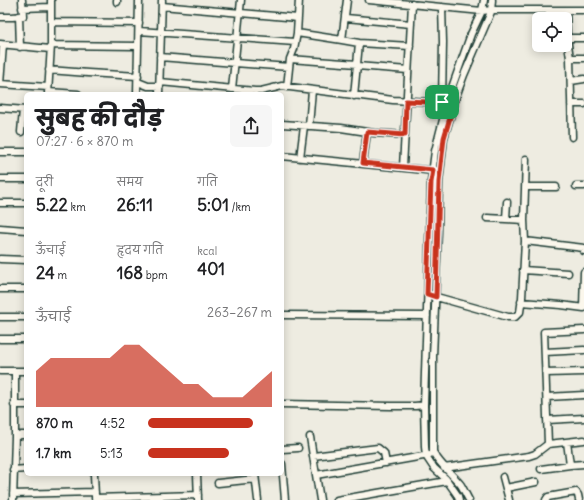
<!DOCTYPE html>
<html lang="hi">
<meta charset="utf-8">
<style>
body{margin:0;font-family:Delius,"Playpen Sans Deva",sans-serif;background:#f6f6f6;color:#202124;height:100vh;display:flex;flex-direction:column;font-size:15px;white-space:nowrap}
*{box-sizing:border-box;margin:0}
p{font-size:13px;color:#757577}
.icon{flex:none;width:22px;height:22px;fill:none;stroke:currentColor;stroke-width:2;stroke-linecap:round;stroke-linejoin:round}
.map{position:relative;flex:1;overflow:hidden}
.details{position:absolute;left:24px;top:92px;width:260px;height:384px;display:flex;flex-direction:column;background:#fff;border-radius:6px;box-shadow:0 2px 10px #0003}
.details>*{flex:none}
.controls{position:absolute;left:532px;top:12px;display:grid;gap:8px}
.controls a{display:grid;place-items:center;width:40px;height:40px;border-radius:6px;background:#fff;box-shadow:0 2px 10px #0003;font-size:20px}
.pin{position:absolute;display:grid;place-items:center;width:34px;height:34px;color:#fff;margin:-17px;border-radius:8px;box-shadow:0 2px 6px #0006}
.round{display:grid;place-items:center;flex:none;width:42px;height:42px;border-radius:6px;background:#f6f6f6}
.head{display:flex;align-items:center;justify-content:space-between;height:68px;padding:0 12px}
h1{font-size:22px;font-weight:800;line-height:30px}
.stats{display:grid;grid-template-columns:repeat(3,1fr);gap:6px;height:68px;padding:4px 12px}
.stats div{display:grid;align-content:center}
.stats b{font-size:17px;font-weight:800}
.stats small{font-size:11px;font-weight:400}
.stats p{font-size:11px}
.chart{height:112px;padding:8px 12px}
.chart p{display:flex;justify-content:space-between}
.chart svg{width:100%;height:72px;margin-top:4px;fill:#c8321e;opacity:.7}
ul{padding:0 12px;list-style:none;font-size:13px}
li{display:grid;grid-template-columns:64px 48px 1fr;align-items:center;height:30px}
li i{height:10px;border-radius:5px;background:#c8321e}
.map>svg:first-child{display:block}
.lines{fill:none;stroke-linecap:round;stroke-linejoin:round}
.minor-casing{stroke:#1f3d34;stroke-width:9}
.minor{stroke:#fbf7ec;stroke-width:6}
.route-casing{stroke:#fff;stroke-width:8}
.route{stroke:#c8321e;stroke-width:5}
</style>
<div class="map">
<svg width="584" height="500" viewBox="0 0 584 500">
<rect width="100%" height="100%" fill="#eeece1"/>
<filter id="ink" filterUnits="userSpaceOnUse"><feTurbulence type="fractalNoise" baseFrequency=".025" numOctaves="2"/><feDisplacementMap in="SourceGraphic" scale="8" xChannelSelector="R" yChannelSelector="G"/><feConvolveMatrix kernelMatrix="1 2 1 2 8 2 1 2 1" color-interpolation-filters="sRGB"/></filter>
<g filter="url(#ink)">
<g class="lines">
<g class="minor-casing">
<path id="minor" d="M117,0V2
M369,0L482,11L491,10H584
M162,6L298,18
M22,8L51,7
M566,10L567,38L570,58L572,137
M19,16L20,47
M0,17H12L23,16L22,0
M346,18L411,24
M51,22L139,23
M139,31L295,42
M297,33L342,40L347,0
M567,38H584
M342,40L359,43
M0,44L50,49
M51,45L138,46
M160,57L235,63L289,67
M570,58H584
M290,59L357,64
M357,66L408,70
M49,70L88,73L138,76
M571,81L584,79
M138,82L148,86H160
M160,82L255,91H261L282,86L393,100L450,103
M0,84L48,87
M0,84L3,45
M287,87L290,59L294,49L297,33L299,0
M232,89L241,0
M48,92L78,94
M48,94L51,45V0
M137,94L139,0
M159,94L162,0
M354,96L359,43L410,46
M442,102L443,42L442,7
M571,104H584
M0,108L26,110
M282,124L341,128L374,133L405,135
M309,126L312,90
M21,132L23,110
M0,152H26
M282,156L436,171
M300,158L304,126
M363,163L367,132
M403,167L412,4
M0,179H26
M576,186H584
M525,187H556
M0,203H26
M487,218L524,220
M506,219L507,202
M0,228L26,230
M525,241L524,220L526,159
M0,259L26,260
M523,270L568,273
M0,289H26
M433,296L508,317H515L520,312L522,298L525,241L584,248V251
M521,302L561,305L584,308
M583,308L584,272
M282,315L427,316
M0,317H26
M0,339H26
M545,352L584,350
M0,371H15V437
M15,371H26
M546,373L584,372
M547,397L584,395
M282,404L391,406H415L424,405
M14,405H26
M547,420L584,418
M310,437L320,500
M548,444L544,332L584,330
M282,449L298,448
M313,456L378,448L384,453L386,463
M282,464L285,500
M570,465L584,464
M444,468L529,456L535,454L548,444L584,440
M541,469L570,465L567,442
M13,470L26,469
M94,474L95,496
M197,474L198,500
M255,474L258,500
M316,475L429,455
M503,477L509,500
M218,483L255,479
M506,488L536,482
M13,494L95,492
M95,498L198,495
M13,500L15,437L21,435H26
M337,500L447,481
M459,500L458,496L446,479L434,468L426,456L425,447L424,405L431,182L435,151L449,96L471,34L482,11L484,0
M469,500C466,495 464,490 461,485C452,474 440,465 433,452V357L438,231L439,182L444,138L457,94L464,75L491,12L492,0
M546,500L548,497L576,492L578,495L579,500"/>
</g>
<use href="#minor" class="minor"/>
</g>
</g>
<g class="lines" filter="url(#ink)">
<g class="route-casing">
<path id="route" d="M406,101L447,103L454,104L444,138L439,182L436,297L427,294L431,182L433,170L363,163L367,132L405,135Z"/>
</g>
<use href="#route" class="route"/>
</g>
</svg>
<div class="controls">
<a><svg class="icon" aria-label="locate" viewBox="0 0 24 24"><circle cx="12" cy="12" r="6"/><path d="M12 2v4M12 18v4M2 12h4M18 12h4"/></svg></a>
</div>
<div class="pin" style="left:442px;top:102px;background:#1e9e55"><svg class="icon" aria-label="arrive" viewBox="0 0 24 24"><path d="M6 21V4h12l-3 4 3 4H6"/></svg></div>
<section class="details">
<div class="head"><div><h1>सुबह की दौड़</h1><p>07:27 · 6 × 870 m</p></div><a class="round"><svg class="icon" aria-label="share" viewBox="0 0 24 24"><path d="M12 15V3M7 8l5-5 5 5M5 13v7h14v-7"/></svg></a></div>
<div class="stats">
<div><p>दूरी</p><b>5.22<small> km</small></b></div>
<div><p>समय</p><b>26:11</b></div>
<div><p>गति</p><b>5:01<small> /km</small></b></div>
</div>
<div class="stats">
<div><p>ऊँचाई</p><b>24<small> m</small></b></div>
<div><p>हृदय गति</p><b>168<small> bpm</small></b></div>
<div><p>kcal</p><b>401</b></div>
</div>
<div class="chart"><p><span>ऊँचाई</span>263–267 m</p>
<svg viewBox="0 0 160 44" preserveAspectRatio="none"><path d="M0 44V22L10 14L20 14L30 14L40 14L50 14L60 6L70 6L80 14L90 22L100 30L110 30L120 38L130 38L140 38L150 30L160 22V44z"/></svg>
</div>
<ul>
<li><b>870 m</b>4:52<i style="width:85%"></i></li>
<li><b>1.7 km</b>5:13<i style="width:65%"></i></li>
</ul>
</section>
</div>
